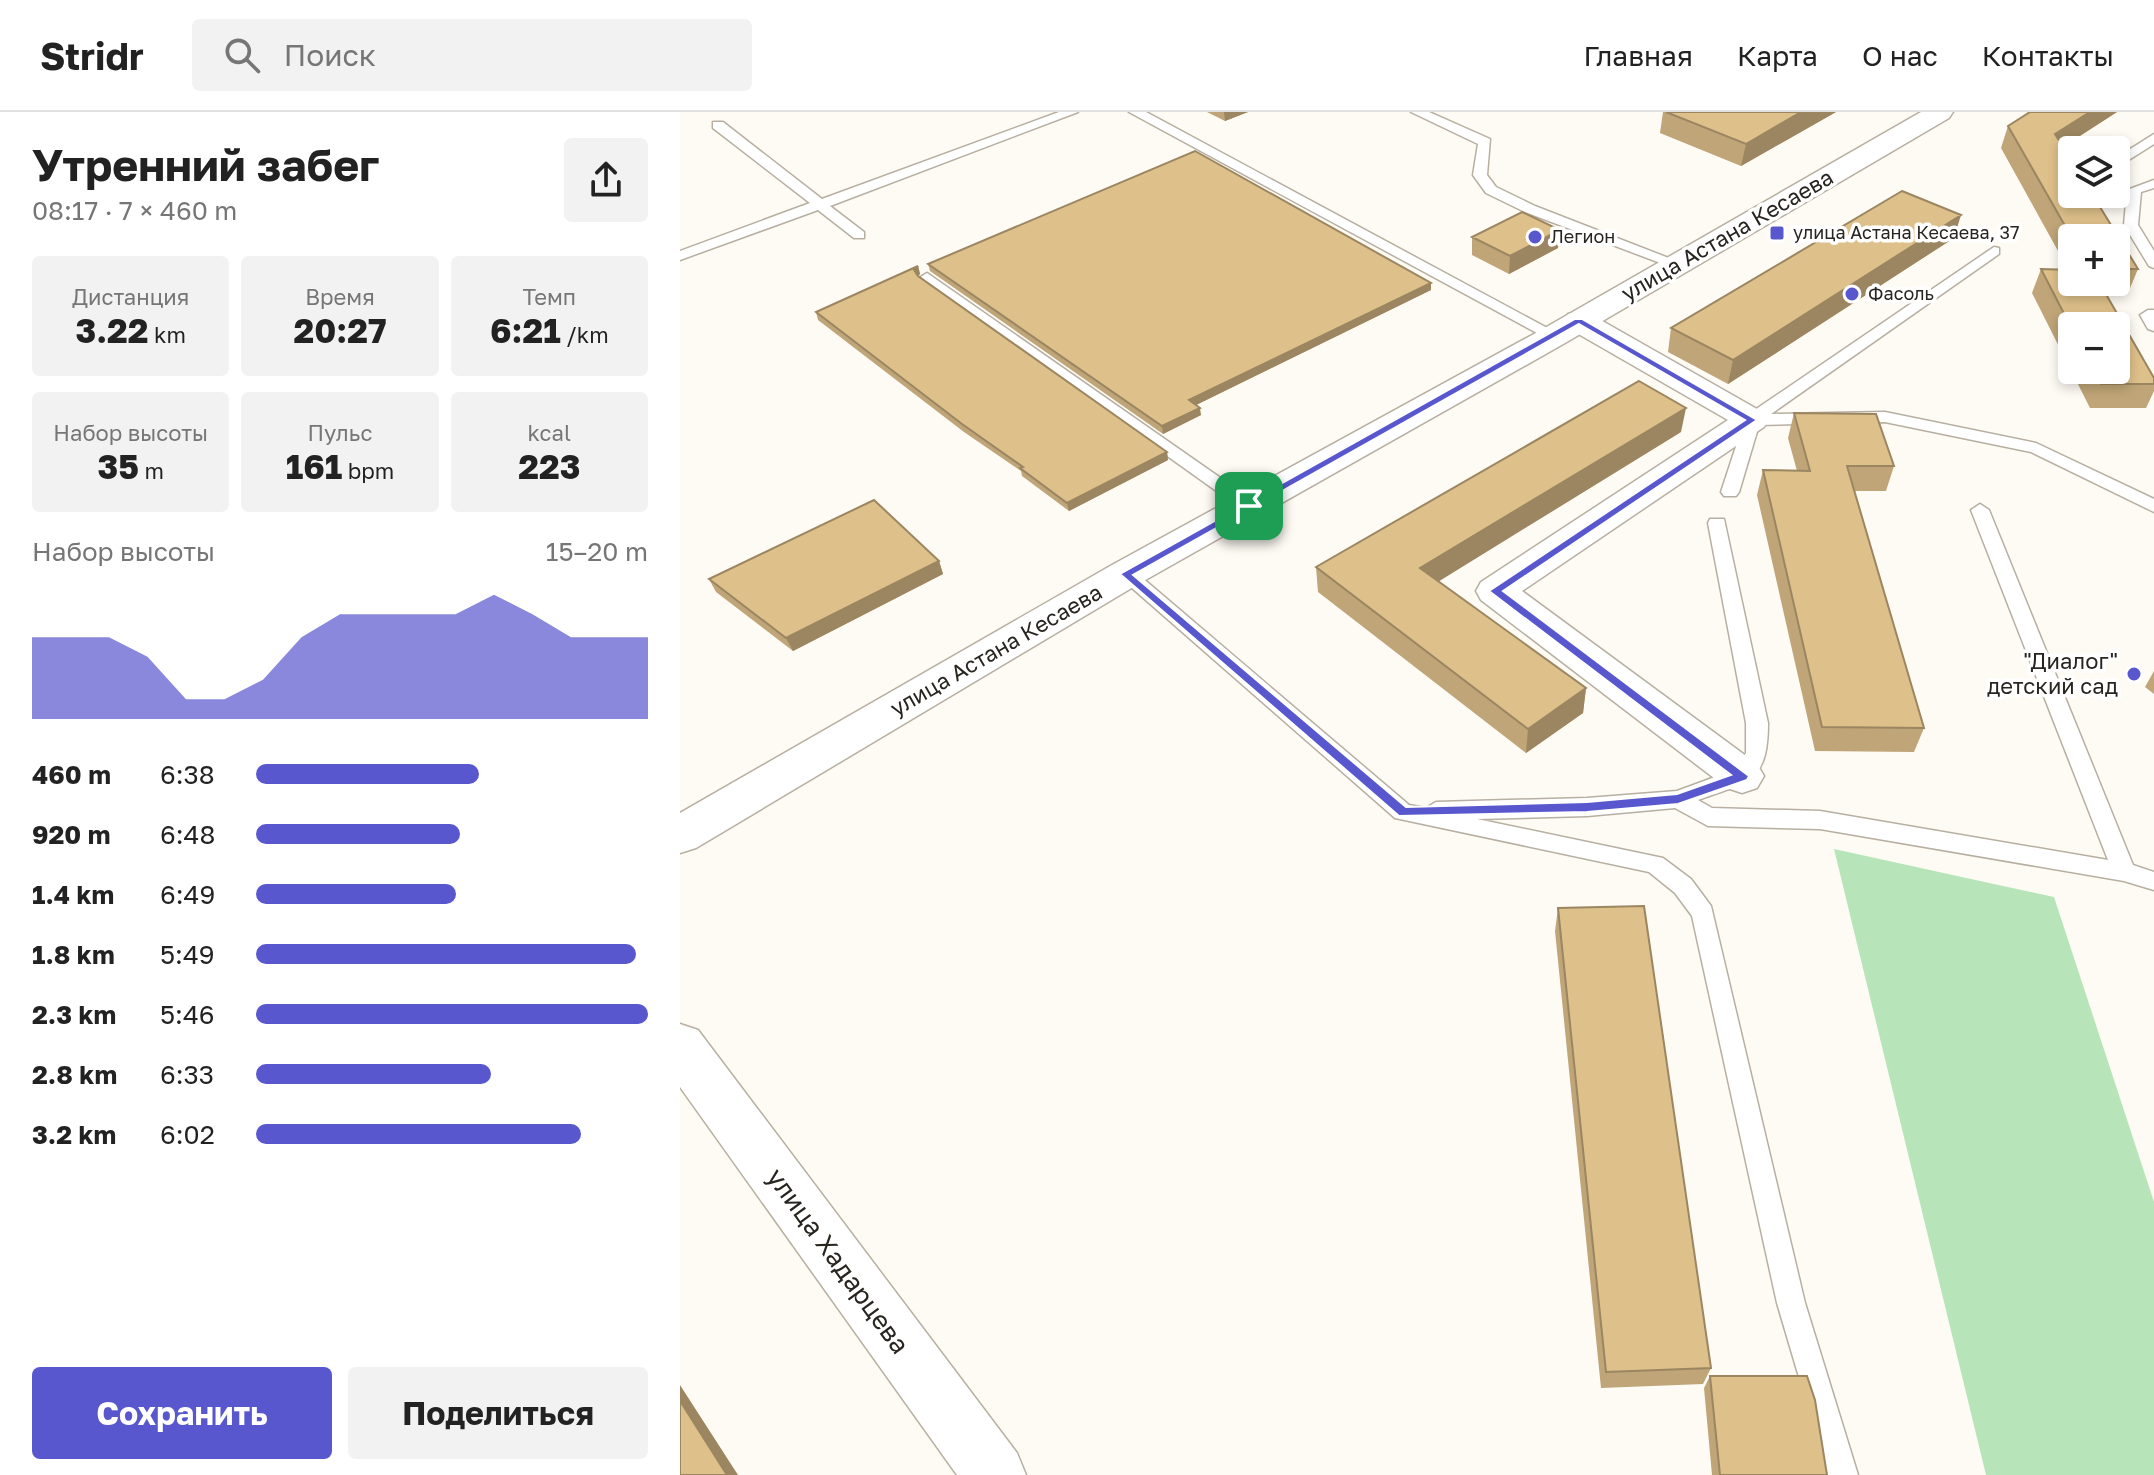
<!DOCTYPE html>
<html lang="ru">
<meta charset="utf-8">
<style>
body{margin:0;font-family:"Golos Text",sans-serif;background:#f2f2f2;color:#222;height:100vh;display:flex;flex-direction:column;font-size:30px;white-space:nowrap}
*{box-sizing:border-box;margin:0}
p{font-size:26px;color:#767676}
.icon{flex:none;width:44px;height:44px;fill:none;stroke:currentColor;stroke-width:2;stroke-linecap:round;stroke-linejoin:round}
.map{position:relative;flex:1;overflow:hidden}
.panel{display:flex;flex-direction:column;background:#fff;width:680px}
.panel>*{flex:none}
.fabs{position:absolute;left:1378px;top:24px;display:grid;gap:16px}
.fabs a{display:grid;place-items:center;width:72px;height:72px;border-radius:8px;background:#fff;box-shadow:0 4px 12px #0003;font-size:40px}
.pin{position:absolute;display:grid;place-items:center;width:68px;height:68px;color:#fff;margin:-34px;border-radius:16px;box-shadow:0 4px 12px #0006}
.round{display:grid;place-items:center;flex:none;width:84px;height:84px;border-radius:8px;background:#f2f2f2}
.overview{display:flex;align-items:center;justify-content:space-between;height:136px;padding:0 32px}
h1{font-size:44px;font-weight:700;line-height:60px}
.metrics{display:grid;grid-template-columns:repeat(3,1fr);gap:12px;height:136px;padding:8px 32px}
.metrics div{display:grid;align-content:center;border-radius:8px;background:#f2f2f2;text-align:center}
.metrics b{font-size:34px;font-weight:700}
.metrics small{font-size:22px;font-weight:400}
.metrics p{font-size:22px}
.chart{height:224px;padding:16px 32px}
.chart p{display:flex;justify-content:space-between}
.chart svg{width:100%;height:144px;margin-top:8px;fill:#5857ce;opacity:.7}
.action{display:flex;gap:16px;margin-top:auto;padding:16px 32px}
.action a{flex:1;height:92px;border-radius:8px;background:#5857ce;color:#fff;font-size:32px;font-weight:700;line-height:92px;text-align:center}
.action a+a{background:#f2f2f2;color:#222}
ul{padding:0 32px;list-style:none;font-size:26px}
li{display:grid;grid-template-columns:128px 96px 1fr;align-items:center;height:60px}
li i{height:20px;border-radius:10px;background:#5857ce}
header{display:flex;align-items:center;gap:48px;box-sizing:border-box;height:112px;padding:0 40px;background:#fff;border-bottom:2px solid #e0e0e0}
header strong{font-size:38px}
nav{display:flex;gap:44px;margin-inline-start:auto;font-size:28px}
.search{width:560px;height:72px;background:#f2f2f2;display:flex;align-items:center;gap:20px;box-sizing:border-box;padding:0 28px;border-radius:8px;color:#767676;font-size:30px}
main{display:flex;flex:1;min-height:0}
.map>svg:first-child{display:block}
.green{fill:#b7e5b9}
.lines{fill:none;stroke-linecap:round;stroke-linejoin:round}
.service-casing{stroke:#b7afa1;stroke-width:3}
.minor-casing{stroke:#b7afa1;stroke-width:3}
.tertiary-casing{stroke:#b7afa1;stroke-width:3}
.service{fill:#fff;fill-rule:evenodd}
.minor{fill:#fff;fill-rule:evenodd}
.tertiary{fill:#fff;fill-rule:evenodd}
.wall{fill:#bfa577;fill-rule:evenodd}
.shaded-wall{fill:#9b8661}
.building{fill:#dec08a;stroke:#9b8661;stroke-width:2}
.route{fill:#5857ce;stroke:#fff;stroke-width:2;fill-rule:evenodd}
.poi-dot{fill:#5857ce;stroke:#fff;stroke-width:3}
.labels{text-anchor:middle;stroke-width:7;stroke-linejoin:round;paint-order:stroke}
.far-poi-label{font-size:18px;fill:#282520;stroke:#fff;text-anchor:start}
.street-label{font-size:22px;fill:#282520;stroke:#fff}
.poi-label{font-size:22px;fill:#282520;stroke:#fff;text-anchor:end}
.near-street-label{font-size:26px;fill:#282520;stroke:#fff}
</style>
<header>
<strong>Stridr</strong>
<div class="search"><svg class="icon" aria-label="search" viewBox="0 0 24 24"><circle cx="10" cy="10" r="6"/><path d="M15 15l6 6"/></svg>Поиск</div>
<nav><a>Главная</a><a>Карта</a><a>О нас</a><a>Контакты</a></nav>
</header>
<main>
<section class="panel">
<div class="overview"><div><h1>Утренний забег</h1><p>08:17 · 7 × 460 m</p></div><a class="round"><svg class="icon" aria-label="share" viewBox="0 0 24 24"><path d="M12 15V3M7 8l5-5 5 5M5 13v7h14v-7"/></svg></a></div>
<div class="metrics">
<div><p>Дистанция</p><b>3.22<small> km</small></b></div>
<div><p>Время</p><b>20:27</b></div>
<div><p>Темп</p><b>6:21<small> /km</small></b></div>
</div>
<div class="metrics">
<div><p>Набор высоты</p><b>35<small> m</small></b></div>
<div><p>Пульс</p><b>161<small> bpm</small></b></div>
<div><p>kcal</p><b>223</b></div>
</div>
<div class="chart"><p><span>Набор высоты</span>15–20 m</p>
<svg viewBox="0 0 160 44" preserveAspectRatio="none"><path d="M0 44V19L10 19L20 19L30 25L40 38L50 38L60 32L70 19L80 12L90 12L100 12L110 12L120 6L130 12L140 19L150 19L160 19V44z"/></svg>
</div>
<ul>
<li><b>460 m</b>6:38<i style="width:57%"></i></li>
<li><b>920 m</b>6:48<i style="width:52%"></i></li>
<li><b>1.4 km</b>6:49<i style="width:51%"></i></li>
<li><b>1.8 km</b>5:49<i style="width:97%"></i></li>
<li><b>2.3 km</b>5:46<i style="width:100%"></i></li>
<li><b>2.8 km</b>6:33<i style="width:60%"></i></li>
<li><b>3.2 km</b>6:02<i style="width:83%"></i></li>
</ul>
<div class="action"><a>Сохранить</a><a>Поделиться</a></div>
</section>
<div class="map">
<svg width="1474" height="1363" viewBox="0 0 1474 1363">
<rect width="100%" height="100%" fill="#fefbf5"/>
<path class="green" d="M1154,737L1374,785L1474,1090V1363H1306Z"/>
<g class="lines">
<g class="service-casing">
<path id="service" d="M379,0H398L150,94L184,120V126H174L138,98L0,148V139L130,91L33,16V10H43L142,87Z
M449,0H466L882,224L880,227H868Z
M731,0H749L810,27L807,63L816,75L855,94L1004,152L1001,155H991L845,100L806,81L793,63L798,32Z
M1474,22V32L1436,56V46Z
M1474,68V76L1461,80L1458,113L1474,139V156L1469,154L1444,113L1447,78Z
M1314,135L1319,136V142L1091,302L1205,300L1356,331L1474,387V400L1351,340L1205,310L1079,313L1059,380L1056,384H1044L1041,380L1066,304Z
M247,161L575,390L578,394L575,398H563L242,169L239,166Z
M1468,198H1474V219L1468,217L1460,203Z
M1300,392L1309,398L1453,753L1474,760V778L1444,769L1140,717L1028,714L995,696L907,704L797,707L983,746L1011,767L1031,794L1125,1191L1178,1363H1148L1097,1191L1012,804L995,781L969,760L715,706L436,462L446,456L453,458L729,693L746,696L756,690L907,686L997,679L1054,658L1066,641V611L1028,411L1030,407H1044L1088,611C1088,671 1068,670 1018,688L1032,696L1140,699L1428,748L1291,398Z"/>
</g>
<g class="minor-casing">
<path id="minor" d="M899,200L910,202L1084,301L1089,308L1084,315L842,479L1077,652L1084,664L1077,676L1062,681L1047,676L801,488L796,479L801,470L1048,308L888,216L883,209L888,202Z"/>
</g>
<g class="tertiary-casing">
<path id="tertiary" d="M1241,0H1273L1269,6L885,231L460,471L16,736L0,741V701L432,453L863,217Z
M0,912L18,918L337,1341L346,1363H277L0,975Z"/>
</g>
<use href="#service" class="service"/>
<use href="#minor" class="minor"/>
<use href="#tertiary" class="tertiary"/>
</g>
<path class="wall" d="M527,0H568L545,9Z
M983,0H1156L1061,54L980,21Z
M1437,0L1383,35L1458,157L1448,181H1425L1474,266V279L1466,296H1410L1352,181L1361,157H1388L1321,36L1328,14ZM1392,126H1436V170H1392ZM1392,214L1436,258H1392Z
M880,118L878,136L829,162L792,143V125Z
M1274,126L1048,272L988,240L991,216Z
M248,152L751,178L516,293L521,303L483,322L250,159Z
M238,154L240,162L238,164L487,340L488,348L389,399L342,364L341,359L284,320L138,208L136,200Z
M1114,301L1214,354L1206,379H1174L1244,616L1234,640L1135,639L1077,383L1083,358L1117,359L1108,326Z
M1001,320L758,469L906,576L903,601L846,641L638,480L636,455Z
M259,449L263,462L113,539L36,480L29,467Z
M1474,559V582L1465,575Z
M878,796L1031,1256L1023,1272L921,1276L875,819Z
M1030,1264L1147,1363H1032L1024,1276Z"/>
<path class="shaded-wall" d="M544,0H568L545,9Z
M1121,0H1156L1061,54L1066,32Z
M1410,0H1437L1367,45L1375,22Z
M1281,103L1274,126L1048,272L1053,248Z
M880,118L878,136L829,162L830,144Z
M238,154L240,162L236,166L234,158Z
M751,171V178L510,296L509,288Z
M520,296L521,303L483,322L482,314Z
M1006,296L1001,320L740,481V456Z
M487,340L488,348L389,399L387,391Z
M259,449L263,462L113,539L106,526Z
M906,576L903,601L846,641L848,617Z
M0,1273L58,1363H47L0,1289Z"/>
<path class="building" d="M986,0H1121L1066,32Z
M1350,0H1410L1375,22L1392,49V82H1412L1458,157H1436V126H1392L1328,14Z
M515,39L751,171L509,288L520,296L482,314L248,152Z
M1222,79L1281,103L1053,248L991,216Z
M842,100L880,118L830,144L792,125Z
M238,154L234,158L238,164L487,340L387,391L340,356L343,355L282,312L136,200Z
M1361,157L1392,158V170H1419L1474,266V272H1421L1414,258H1436V214H1392V217Z
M959,269L1006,296L740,456L906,576L848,617L636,455Z
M1114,301L1196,302L1214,354H1167L1244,616L1142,615L1083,358L1130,359Z
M194,388L259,449L106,526L29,467Z
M964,794L1031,1256L926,1260L878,796Z
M1030,1264H1127L1135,1288L1147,1363H1040Z
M0,1289L47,1363H0Z"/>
<path class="route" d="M895,207H902L1077,308L823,479L1069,664L1067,668L998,692L907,700L719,704L440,462ZM899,212L1065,308L809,479L1051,663L997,682L907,690L726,695L453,463Z"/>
<g class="poi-dot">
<rect x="1089" y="113" width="16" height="16" rx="4"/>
<circle cx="855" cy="125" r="8"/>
<circle cx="1172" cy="182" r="8"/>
<circle cx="1454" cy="562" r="8"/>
</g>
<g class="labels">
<g class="far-poi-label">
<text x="1113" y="127">улица Астана Кесаева, 37</text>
<text x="871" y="131">Легион</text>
<text x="1188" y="188">Фасоль</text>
</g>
<g class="street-label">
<text transform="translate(1047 123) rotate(-30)" y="8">улица Астана Кесаева</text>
<text transform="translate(316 538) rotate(-30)" y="8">улица Астана Кесаева</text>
</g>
<g class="poi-label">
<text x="1438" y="557">"Диалог"<tspan x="1438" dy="25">детский сад</tspan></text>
</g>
<g class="near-street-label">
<text transform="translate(158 1149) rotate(54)" y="9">улица Хадарцева</text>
</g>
</g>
</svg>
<div class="fabs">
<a><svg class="icon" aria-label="layers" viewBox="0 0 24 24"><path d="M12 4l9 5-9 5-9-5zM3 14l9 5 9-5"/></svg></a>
<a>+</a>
<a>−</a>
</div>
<div class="pin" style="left:569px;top:394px;background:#1e9e55"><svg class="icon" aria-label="arrive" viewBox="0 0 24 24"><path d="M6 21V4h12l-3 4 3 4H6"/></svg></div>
</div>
</main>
